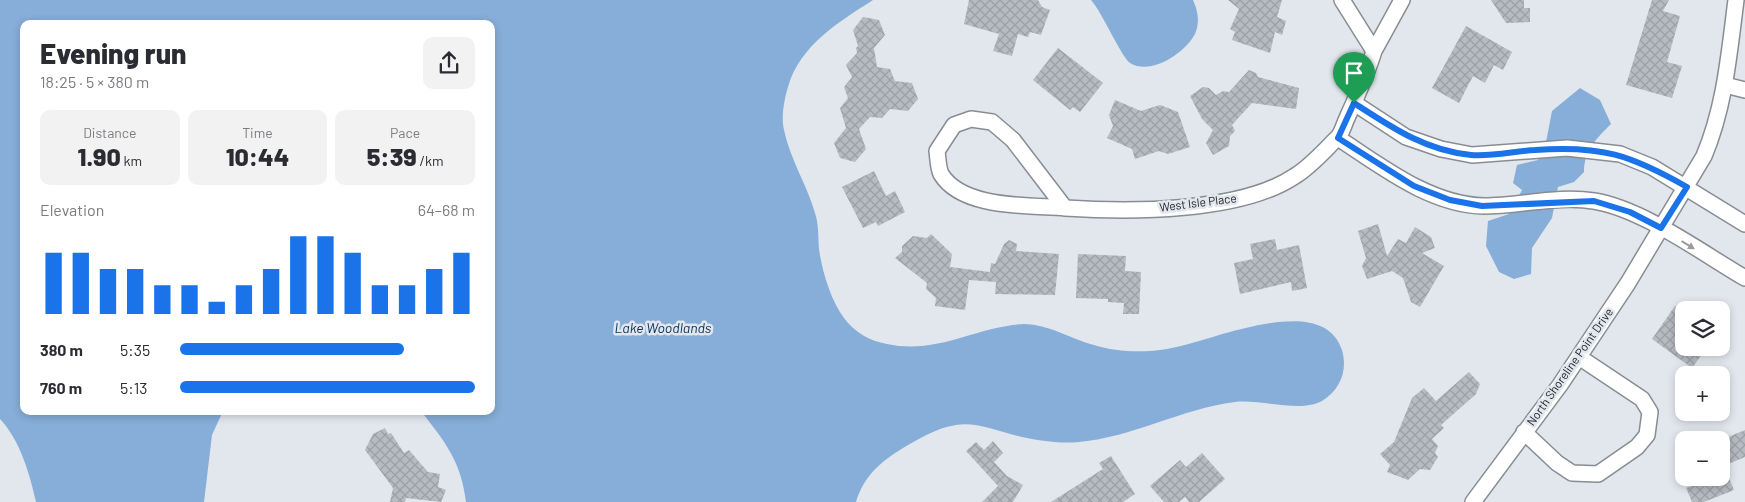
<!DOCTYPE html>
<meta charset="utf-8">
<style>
body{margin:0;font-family:Barlow,sans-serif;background:#f2f2f3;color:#2b2b33;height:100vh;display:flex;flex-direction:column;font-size:19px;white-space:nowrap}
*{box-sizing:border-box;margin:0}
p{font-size:16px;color:#7c7c81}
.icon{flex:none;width:28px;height:28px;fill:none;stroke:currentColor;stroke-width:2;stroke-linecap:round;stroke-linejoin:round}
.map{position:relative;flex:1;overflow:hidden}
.side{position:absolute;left:20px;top:20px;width:475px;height:395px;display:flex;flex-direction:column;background:#fff;border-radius:10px;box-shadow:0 2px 8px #0003}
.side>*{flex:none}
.tools{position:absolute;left:1675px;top:301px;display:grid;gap:10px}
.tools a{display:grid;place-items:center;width:55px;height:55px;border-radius:10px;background:#fff;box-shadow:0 2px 8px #0003;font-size:25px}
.pin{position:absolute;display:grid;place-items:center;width:42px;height:42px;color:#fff;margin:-51px -21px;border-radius:50% 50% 50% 0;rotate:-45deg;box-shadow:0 0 5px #0007}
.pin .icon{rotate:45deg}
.round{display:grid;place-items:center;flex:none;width:52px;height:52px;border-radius:10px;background:#f2f2f3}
.head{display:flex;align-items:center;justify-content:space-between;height:85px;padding:0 20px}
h1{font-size:28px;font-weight:800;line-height:38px}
.metrics{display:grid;grid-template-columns:repeat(3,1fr);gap:8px;height:85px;padding:5px 20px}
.metrics div{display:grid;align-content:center;border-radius:10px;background:#f2f2f3;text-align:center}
.metrics b{font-size:25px;font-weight:800}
.metrics small{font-size:14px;font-weight:400}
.metrics p{font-size:14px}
.chart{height:140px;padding:10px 20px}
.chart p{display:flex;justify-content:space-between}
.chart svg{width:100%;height:90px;margin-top:5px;stroke:#1a73e8;stroke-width:6}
ul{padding:0 20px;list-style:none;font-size:16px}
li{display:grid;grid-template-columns:80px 60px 1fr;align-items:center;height:38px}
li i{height:12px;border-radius:6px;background:#1a73e8}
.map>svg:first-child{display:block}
.water{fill:#87aed8}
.building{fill:url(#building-cross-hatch)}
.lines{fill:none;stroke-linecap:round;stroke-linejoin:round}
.minor-casing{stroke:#888d93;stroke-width:18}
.minor{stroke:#fff;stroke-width:15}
.oneway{fill:#9a9b9c}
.route-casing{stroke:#fff;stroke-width:10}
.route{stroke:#1a73e8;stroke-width:6}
.labels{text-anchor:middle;stroke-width:5;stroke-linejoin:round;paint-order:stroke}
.street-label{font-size:12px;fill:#1e2022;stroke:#e2e7ee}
.water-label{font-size:14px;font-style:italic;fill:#09335b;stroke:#e2e7ee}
</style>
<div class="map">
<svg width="1745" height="502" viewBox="0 0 1745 502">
<defs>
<pattern id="building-cross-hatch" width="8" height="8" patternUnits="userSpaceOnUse" patternTransform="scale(1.25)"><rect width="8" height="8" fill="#b6bbc1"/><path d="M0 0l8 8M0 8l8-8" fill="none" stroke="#9ca0a6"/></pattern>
</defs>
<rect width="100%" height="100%" fill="#e2e7ee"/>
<path class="water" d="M0,0H873C839,22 800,45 788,87C784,100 781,117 784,130C790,159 807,185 815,213C819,225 818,237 819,249C822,271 831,301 844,318C854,332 870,341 887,344C937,355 977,326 1024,324C1048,324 1071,339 1094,345C1116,352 1144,353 1167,349C1209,343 1322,289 1342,350C1348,371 1340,390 1322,401C1301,413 1261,399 1235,402C1181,409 1133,437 1079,442C1058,444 1034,440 1014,435C995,430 975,422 956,425C936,428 919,439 903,448C880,462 864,476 856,502H466C461,461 445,442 421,411H491V24H24V411H223L212,435L204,502H36C30,475 20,440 0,419Z
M1091,0H1193C1198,11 1200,22 1195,34C1185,53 1151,76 1130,63C1122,58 1102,12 1091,0Z
M1580,88L1600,100L1611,124C1597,138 1584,150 1584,172L1574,182L1558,187L1552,218L1532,248L1531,274L1514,279L1499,272L1486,246L1488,221L1509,214L1522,190L1513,183L1517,165L1538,160L1546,142L1552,111Z"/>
<path class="building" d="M969,0H1038L1042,7L1050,10L1041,35L1030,32L1028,37L1018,34L1012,56L993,51L999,34L964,24Z
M1228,0H1282L1277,17L1286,21L1282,35L1275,32L1270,53L1232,40L1235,32L1230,29L1239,9Z
M1491,0H1524V8H1530V22L1506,23Z
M1652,0H1669L1663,11L1680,16L1667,62L1682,66L1672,98L1626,85Z
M863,17L879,20L885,35L874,48L877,67L890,69L895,81L912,83L918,99L908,111L890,109L882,118L870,117L859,129L866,149L855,162L840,158L834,143L846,128L840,108L848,98L844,87L852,77L846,65L857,53L856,48L858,46L853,30Z
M1466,26L1512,52L1503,70L1494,65L1485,83L1473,76L1459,103L1432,88Z
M1058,48L1103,83L1080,112L1073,107L1070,110L1033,80Z
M1249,70L1256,73L1258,77L1299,88L1296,109L1252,103L1232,125L1235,131L1230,136L1229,146L1213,155L1206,143L1213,130L1202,119L1190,96L1203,87L1209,88L1216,95L1223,91L1229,92Z
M1115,100L1141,111L1160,105L1178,112L1190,147L1168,154L1159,151L1135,159L1132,149L1107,138L1113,126L1109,115Z
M874,171L886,196L895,191L905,212L878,226L876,222L863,228L842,187Z
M1378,224L1387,256L1398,239L1406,243L1415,227L1431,237L1435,248L1422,253L1444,266L1420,307L1411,302L1403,278L1392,271L1367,279L1362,266L1366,258L1358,231Z
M931,234L952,254L950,267L990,272L991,263L995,264L1004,244L1009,240L1017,244L1016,251L1059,254L1055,295L995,294L996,282L969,280L965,310L935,306L936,298L926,289L927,283L895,258L902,252V246L913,236L927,238Z
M1275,239L1277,250L1299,245L1307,288L1292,291L1291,282L1240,294L1234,263L1253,259L1250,244Z
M1078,254L1126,256L1125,271L1141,272L1139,314H1123L1124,303L1108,302V299L1076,298Z
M1675,306L1684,312V348H1695L1703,353L1692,368L1652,339Z
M1469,372L1480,384L1476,394L1441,425L1444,428L1432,439L1438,446L1435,453L1438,457L1430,470L1420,469L1408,480L1387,472L1390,465L1380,454L1394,442L1412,398L1424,388L1436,401Z
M385,428L388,434L391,433L404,453L409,450L428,472L440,474L438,487L446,490L441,502L406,498L405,502H390L393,488L365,450L373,434Z
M1745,430V457L1721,467V440Z
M993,441L1003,453L994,462L1007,476L1023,485L1013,502H982L998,486L966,451L976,442L984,450Z
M1202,453L1225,479L1199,502H1189L1185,497L1179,502H1164L1150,486L1180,460L1186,467Z
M1111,456L1135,494L1123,502H1051L1103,469L1099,463Z
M1704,478H1729L1734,490L1704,502H1692L1686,488L1705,481Z"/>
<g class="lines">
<g class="minor-casing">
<path id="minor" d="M1342,0L1374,51L1402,0
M1725,85L1745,90
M1354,103L1406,137L1441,149L1472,155L1567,148L1620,154L1652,167L1745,224
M971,119L992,122L1013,140L1065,208C1029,205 962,209 941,174C938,168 938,158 937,151L954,125Z
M1338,138C1381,166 1430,205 1484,206C1520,206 1558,195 1594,201C1643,209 1702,253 1745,278
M1065,208C1129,212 1240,213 1295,176C1311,166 1324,151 1337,138C1342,134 1344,124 1347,118C1357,96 1367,74 1374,51
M1524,432L1557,463L1572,473L1598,474L1637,447L1647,435L1650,412L1642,399L1579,357
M1473,502L1560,385L1628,283L1704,156C1725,106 1729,54 1736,0"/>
</g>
<use href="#minor" class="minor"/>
</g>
<defs><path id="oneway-solid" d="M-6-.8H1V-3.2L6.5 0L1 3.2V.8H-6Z" transform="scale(1.25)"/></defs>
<use class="oneway" href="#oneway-solid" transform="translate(1688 245) rotate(31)"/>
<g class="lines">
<g class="route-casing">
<path id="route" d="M1354,103C1391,127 1426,151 1471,155C1491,157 1515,151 1535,150C1601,145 1631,155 1687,187L1661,228L1630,212L1594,201L1482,206L1450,200L1414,186L1338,138Z"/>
</g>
<use href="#route" class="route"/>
</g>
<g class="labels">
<g class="street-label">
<text transform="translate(1198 203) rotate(-7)" y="4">West Isle Place</text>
<text transform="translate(1570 367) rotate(-55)" y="4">North Shoreline Point Drive</text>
</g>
<g class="water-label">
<text x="663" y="333">Lake Woodlands</text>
</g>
</g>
</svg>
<div class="tools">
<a><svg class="icon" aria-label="layers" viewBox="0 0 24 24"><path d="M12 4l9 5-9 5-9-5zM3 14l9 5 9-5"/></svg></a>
<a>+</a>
<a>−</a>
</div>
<div class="pin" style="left:1354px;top:103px;background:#1e9e55"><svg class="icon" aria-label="arrive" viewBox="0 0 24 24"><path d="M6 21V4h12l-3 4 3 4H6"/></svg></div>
<section class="side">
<div class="head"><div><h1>Evening run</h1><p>18:25 · 5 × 380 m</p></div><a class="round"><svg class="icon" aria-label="share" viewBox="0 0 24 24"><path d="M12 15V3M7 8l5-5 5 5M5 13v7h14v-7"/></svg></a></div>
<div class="metrics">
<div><p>Distance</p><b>1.90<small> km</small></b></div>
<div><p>Time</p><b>10:44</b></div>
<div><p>Pace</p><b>5:39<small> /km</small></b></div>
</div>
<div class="chart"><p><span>Elevation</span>64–68 m</p>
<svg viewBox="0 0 160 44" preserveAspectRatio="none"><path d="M5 44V14M15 44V14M25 44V22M35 44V22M45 44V30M55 44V30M65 44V38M75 44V30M85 44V22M95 44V6M105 44V6M115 44V14M125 44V30M135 44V30M145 44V22M155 44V14"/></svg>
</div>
<ul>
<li><b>380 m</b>5:35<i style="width:76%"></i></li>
<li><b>760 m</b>5:13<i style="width:100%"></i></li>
</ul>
</section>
</div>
